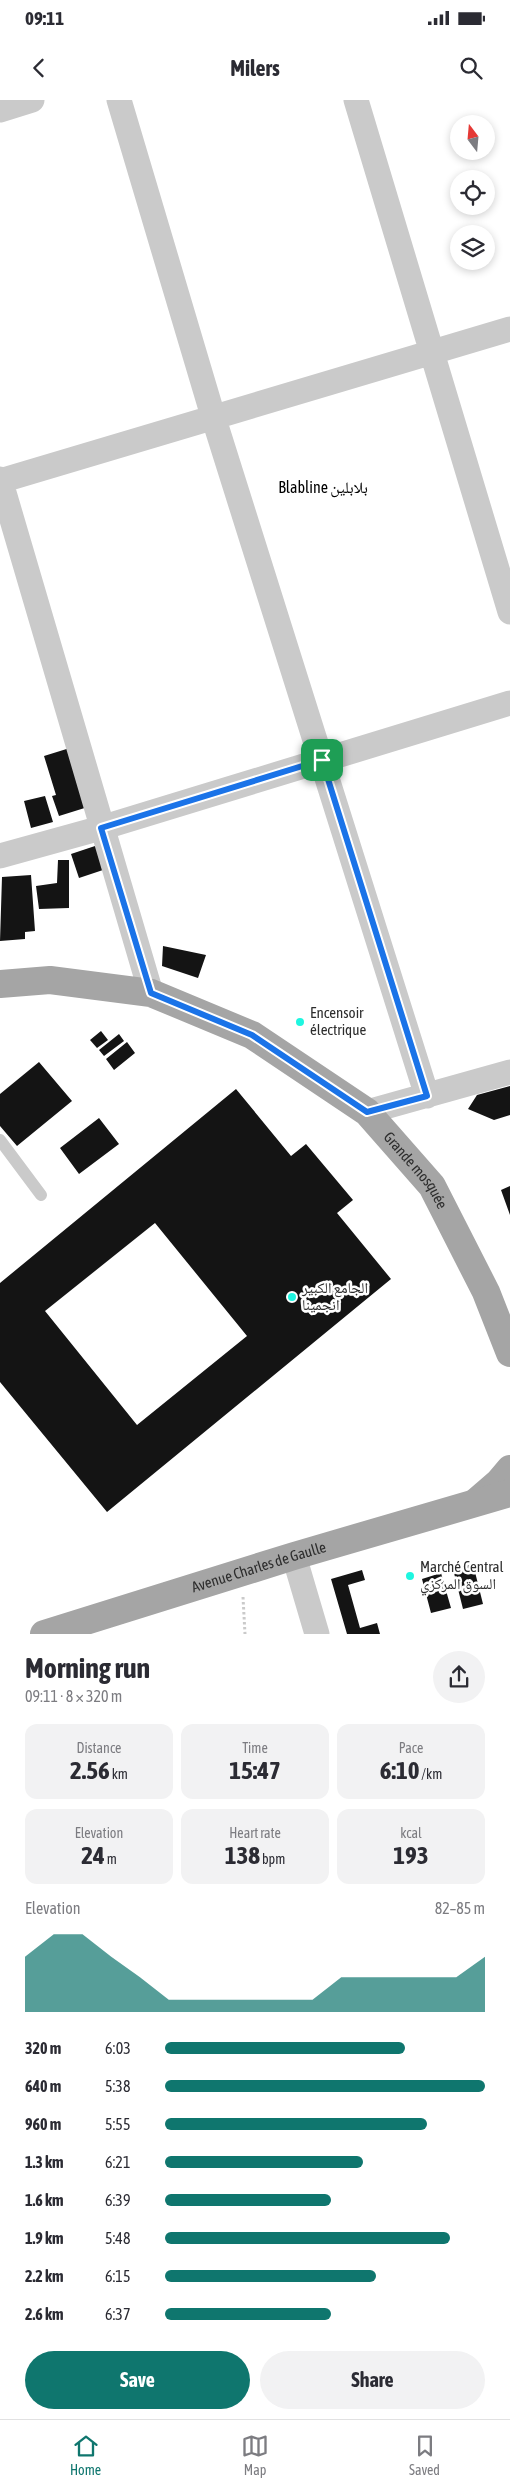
<!DOCTYPE html>
<meta charset="utf-8">
<style>
body{margin:0;font-family:"Asap Condensed","Noto Naskh Arabic",sans-serif;background:#f2f2f3;color:#2b2b33;height:100vh;display:flex;flex-direction:column;font-size:19px;white-space:nowrap}
*{box-sizing:border-box;margin:0}
p{font-size:16px;color:#7c7c81}
.icon{flex:none;width:28px;height:28px;fill:none;stroke:currentColor;stroke-width:2;stroke-linecap:round;stroke-linejoin:round}
.map{position:relative;height:1534px;overflow:hidden}
.details{display:flex;flex-direction:column;background:#fff;flex:1}
.details>*{flex:none}
.needle{width:32px;rotate:344deg}
.fabs{position:absolute;left:450px;top:15px;display:grid;gap:10px}
.fabs a{display:grid;place-items:center;width:45px;height:45px;border-radius:50%;background:#fff;box-shadow:0 2px 8px #0003;font-size:25px}
.pin{position:absolute;display:grid;place-items:center;width:42px;height:42px;color:#fff;margin:-21px;border-radius:10px;box-shadow:0 2px 8px #0006}
.round{display:grid;place-items:center;flex:none;width:52px;height:52px;border-radius:26px;background:#f2f2f3}
.head{display:flex;align-items:center;justify-content:space-between;height:85px;padding:0 25px}
h1{font-size:28px;font-weight:700;line-height:38px}
.stats{display:grid;grid-template-columns:repeat(3,1fr);gap:8px;height:85px;padding:5px 25px}
.stats div{display:grid;align-content:center;border-radius:12px;background:#f2f2f3;text-align:center}
.stats b{font-size:25px;font-weight:700}
.stats small{font-size:14px;font-weight:400}
.stats p{font-size:14px}
.chart{height:140px;padding:10px 25px}
.chart p{display:flex;justify-content:space-between}
.chart svg{width:100%;height:90px;margin-top:5px;fill:#0f766e;opacity:.7}
.primary-button{display:flex;gap:10px;margin-top:auto;padding:10px 25px}
.primary-button a{flex:1;height:58px;border-radius:30px;background:#0f766e;color:#fff;font-size:20px;font-weight:700;line-height:58px;text-align:center}
.primary-button a+a{background:#f2f2f3;color:#2b2b33}
ul{padding:0 25px;list-style:none;font-size:16px}
li{display:grid;grid-template-columns:80px 60px 1fr;align-items:center;height:38px}
li i{height:12px;border-radius:6px;background:#0f766e}
.status{display:flex;justify-content:space-between;align-items:center;height:35px;padding:0 25px;background:#fff;direction:ltr}
.status svg{height:14px;fill:currentColor}
header{display:flex;justify-content:space-between;align-items:center;height:65px;padding:0 25px;background:#fff;font-size:22px;font-weight:700}
.tab-bar{display:flex;justify-content:space-around;align-items:center;height:70px;border-top:1px solid #e1e1e2;background:#fff;font-size:14px;color:#7c7c81}
.tab-bar a{display:grid;justify-items:center;gap:2px}
.tab-bar .active{color:#0f766e}
.map>svg:first-child{display:block}
.building{fill:#141414;fill-rule:evenodd}
.lines{fill:none;stroke-linecap:round;stroke-linejoin:round}
.path{stroke:#cacaca;stroke-width:3;stroke-dasharray:2.5 2.5;stroke-linecap:butt}
.lane{stroke:#cacaca;stroke-width:12}
.street{stroke:#cacaca;stroke-width:25}
.primary{stroke:#a5a5a5;stroke-width:28}
.route-casing{stroke:#fff;stroke-width:10}
.route{stroke:#1a73e8;stroke-width:6}
.poi-dot{fill:#1ef6e0;stroke:#fff;stroke-width:2}
.labels{text-anchor:middle;stroke-width:5;stroke-linejoin:round;paint-order:stroke}
.poi-label{font-size:15px;fill:#2d2d2d;stroke:#fff;text-anchor:start}
.street-label{font-size:15px;fill:#2d2d2d;stroke:#fff}
.neighbourhood-label{font-size:16px;fill:#000;stroke:#fff}
</style>
<div class="status"><b>09:11</b><svg viewBox="0 0 49 12"><path d="M0 12V9h3v3zM5 12V6h3v6zM10 12V3h3v9zM15 12V0h3v12zM26 1h20v11H26zM47 4h2v5h-2z"/></svg></div>
<header><svg class="icon" aria-label="back" viewBox="0 0 24 24"><path d="M15 5l-7 7 7 7"/></svg>Milers<svg class="icon" aria-label="search" viewBox="0 0 24 24"><circle cx="10" cy="10" r="6"/><path d="M15 15l6 6"/></svg></header>
<div class="map">
<svg width="510" height="1534" viewBox="0 0 510 1534">
<rect width="100%" height="100%" fill="#fff"/>
<path class="building" d="M73,647L91,706L59,716L52,696L56,695L44,656Z
M45,696L53,722L31,728L24,701Z
M98,745L106,769L79,778L71,754Z
M58,760H69V808L39,809L36,786L57,783Z
M31,775L35,831L25,832V839L0,841L2,777Z
M163,846L206,855L198,878L162,866Z
M101,931L108,940L97,948L90,940Z
M119,934L124,941L104,956L99,950Z
M127,942L135,953L114,970L106,959Z
M39,962L72,1001L17,1046L0,1026V994Z
M510,986V1015L494,1020L468,1009L477,995Z
M236,989L291,1056L306,1044L353,1100L337,1113L391,1179L107,1412L0,1282V1183ZM155,1123L247,1236L137,1325L45,1211Z
M99,1018L119,1044L79,1074L60,1048Z
M510,1086V1115L501,1090Z
M473,1464L483,1504L463,1509L453,1469Z
M362,1470L365,1480L348,1485L360,1528L377,1523L380,1534H347L331,1479Z
M441,1473L451,1508L431,1513L422,1479Z"/>
<g class="lines">
<path class="path" d="M243,1497L245,1534"/>
<path class="lane" d="M0,1040L41,1095"/>
<path class="street" d="M119,0L213,316L427,996
M356,0L510,512
M0,10L32,0
M0,379L151,893
M0,381L510,229
M0,756L101,728L510,603
M367,1012L510,972
M294,1456L317,1534"/>
<g class="primary">
<path id="s1" d="M0,884L50,880L151,893L252,935L367,1012L432,1086L486,1192L510,1253"/>
<path d="M477,1401L499,1382L510,1369"/>
<path id="s2" d="M44,1534L294,1456L510,1393"/>
</g>
</g>
<g class="lines">
<g class="route-casing">
<path id="route" d="M322,660L427,996L367,1012L252,935L151,893L101,728Z"/>
</g>
<use href="#route" class="route"/>
</g>
<g class="poi-dot">
<circle cx="300" cy="922" r="5"/>
<circle cx="292" cy="1197" r="5"/>
<circle cx="410" cy="1476" r="5"/>
</g>
<g class="labels">
<g class="poi-label">
<text x="310" y="918">Encensoir<tspan x="310" dy="17">électrique</tspan></text>
<text x="302" y="1193">الجامع الكبير<tspan x="302" dy="17">انجمينا</tspan></text>
<text x="420" y="1472">Marché Central<tspan x="420" dy="17">السوق المركزي</tspan></text>
</g>
<g class="street-label">
<text dy="5" stroke="none"><textPath href="#s1" startOffset="476">Grande mosquée</textPath></text>
<text dy="5" stroke="none"><textPath href="#s2" startOffset="225">Avenue Charles de Gaulle</textPath></text>
</g>
<g class="neighbourhood-label">
<text x="323" y="393">Blabline بلابلين</text>
</g>
</g>
</svg>
<div class="fabs">
<a><svg class="needle" viewBox="-14 -14 28 28"><path d="M0-13l5 13h-10z" fill="#e53935"/><path d="M0 13l5-13h-10z" fill="#7c7c81"/></svg></a>
<a><svg class="icon" aria-label="locate" viewBox="0 0 24 24"><circle cx="12" cy="12" r="6"/><path d="M12 2v4M12 18v4M2 12h4M18 12h4"/></svg></a>
<a><svg class="icon" aria-label="layers" viewBox="0 0 24 24"><path d="M12 4l9 5-9 5-9-5zM3 14l9 5 9-5"/></svg></a>
</div>
<div class="pin" style="left:322px;top:660px;background:#1e9e55"><svg class="icon" aria-label="arrive" viewBox="0 0 24 24"><path d="M6 21V4h12l-3 4 3 4H6"/></svg></div>
</div>
<section class="details">
<div class="head"><div><h1>Morning run</h1><p>09:11 · 8 × 320 m</p></div><a class="round"><svg class="icon" aria-label="share" viewBox="0 0 24 24"><path d="M12 15V3M7 8l5-5 5 5M5 13v7h14v-7"/></svg></a></div>
<div class="stats">
<div><p>Distance</p><b>2.56<small> km</small></b></div>
<div><p>Time</p><b>15:47</b></div>
<div><p>Pace</p><b>6:10<small> /km</small></b></div>
</div>
<div class="stats">
<div><p>Elevation</p><b>24<small> m</small></b></div>
<div><p>Heart rate</p><b>138<small> bpm</small></b></div>
<div><p>kcal</p><b>193</b></div>
</div>
<div class="chart"><p><span>Elevation</span>82–85 m</p>
<svg viewBox="0 0 160 44" preserveAspectRatio="none"><path d="M0 44V17L10 6L20 6L30 17L40 27L50 38L60 38L70 38L80 38L90 38L100 38L110 27L120 27L130 27L140 27L150 27L160 17V44z"/></svg>
</div>
<ul>
<li><b>320 m</b>6:03<i style="width:75%"></i></li>
<li><b>640 m</b>5:38<i style="width:100%"></i></li>
<li><b>960 m</b>5:55<i style="width:82%"></i></li>
<li><b>1.3 km</b>6:21<i style="width:62%"></i></li>
<li><b>1.6 km</b>6:39<i style="width:52%"></i></li>
<li><b>1.9 km</b>5:48<i style="width:89%"></i></li>
<li><b>2.2 km</b>6:15<i style="width:66%"></i></li>
<li><b>2.6 km</b>6:37<i style="width:52%"></i></li>
</ul>
<div class="primary-button"><a>Save</a><a>Share</a></div>
</section>
<nav class="tab-bar">
<a class="active"><svg class="icon" aria-label="home" viewBox="0 0 24 24"><path d="M3 11l9-7 9 7M6 9v11h12V9"/></svg>Home</a>
<a><svg class="icon" aria-label="map" viewBox="0 0 24 24"><path d="M3 6l6-2 6 2 6-2v14l-6 2-6-2-6 2zM9 4v14M15 6v14"/></svg>Map</a>
<a><svg class="icon" aria-label="saved" viewBox="0 0 24 24"><path d="M7 4h10v16l-5-4-5 4z"/></svg>Saved</a>
</nav>
